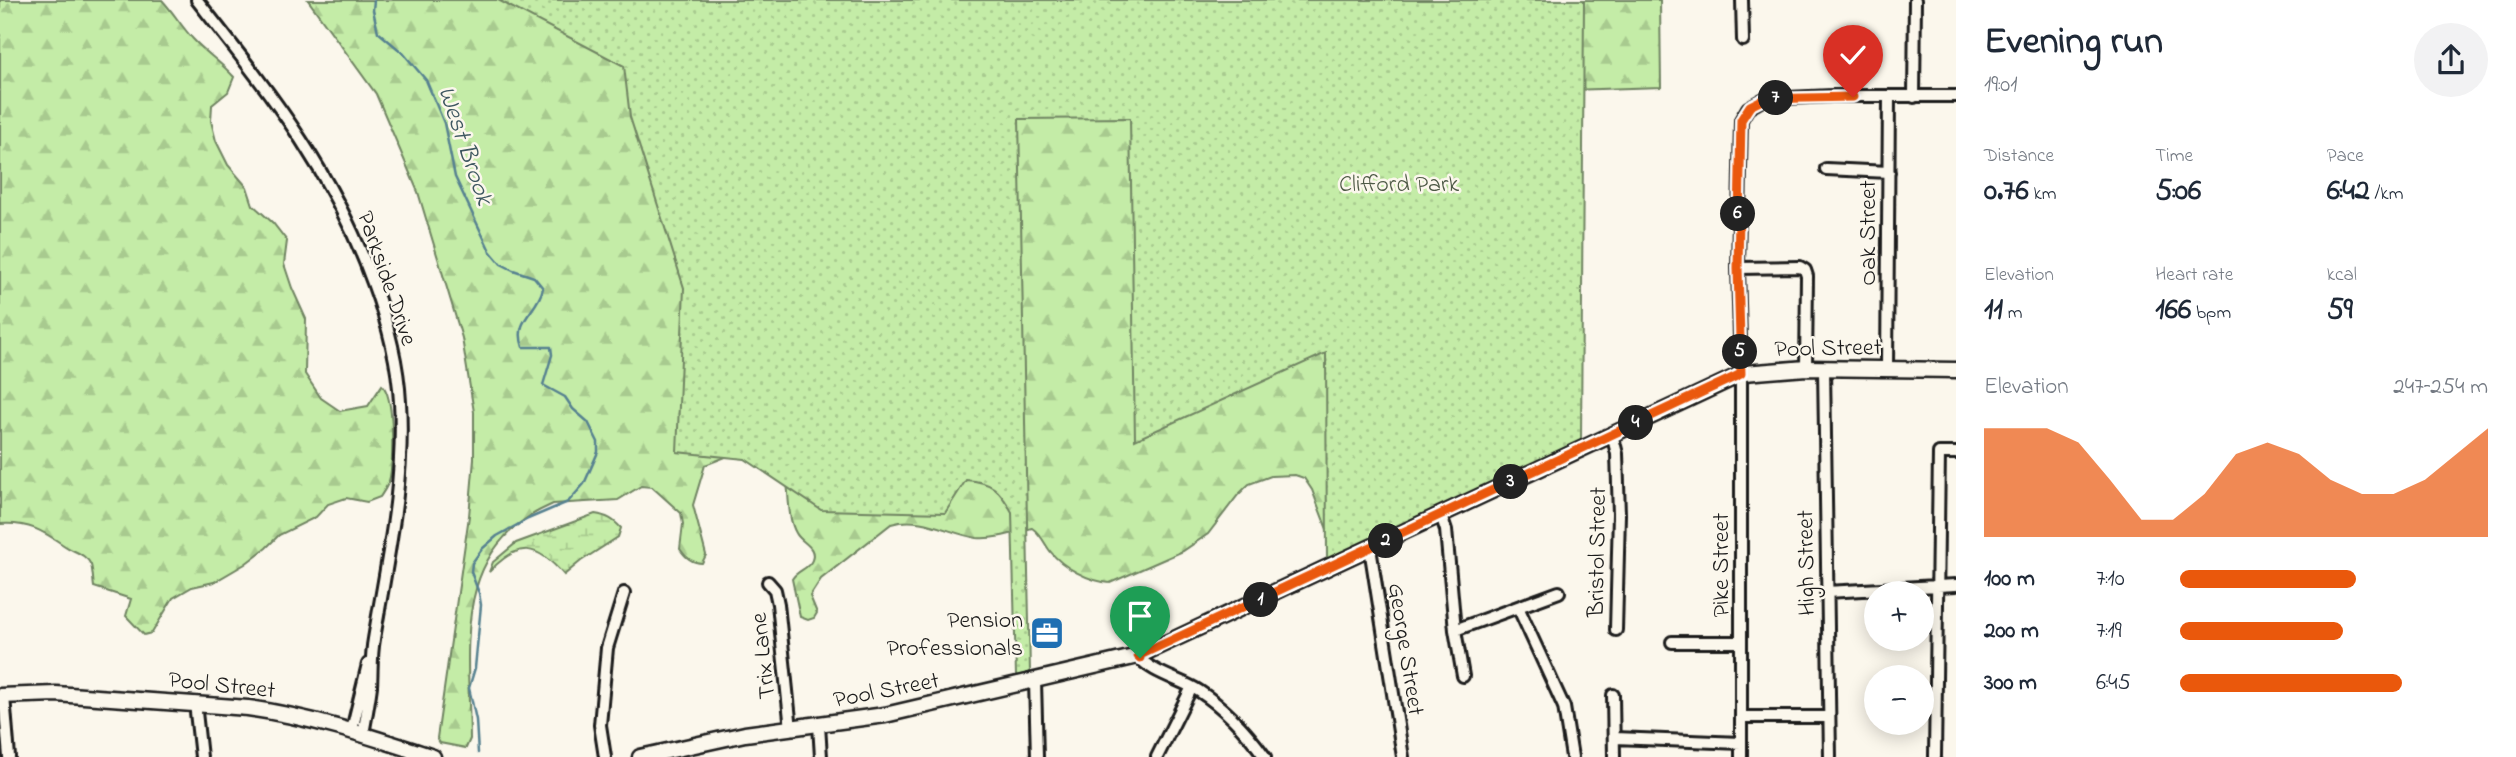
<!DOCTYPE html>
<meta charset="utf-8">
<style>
body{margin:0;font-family:"Indie Flower",sans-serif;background:#f2f2f3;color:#1f2937;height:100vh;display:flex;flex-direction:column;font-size:26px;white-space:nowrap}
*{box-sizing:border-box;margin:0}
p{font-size:23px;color:#747a83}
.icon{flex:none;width:38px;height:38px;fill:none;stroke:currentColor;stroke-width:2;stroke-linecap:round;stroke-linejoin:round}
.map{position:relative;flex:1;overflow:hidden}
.panel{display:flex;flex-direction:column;background:#fff;width:560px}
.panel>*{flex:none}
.controls{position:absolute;left:1864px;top:581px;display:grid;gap:14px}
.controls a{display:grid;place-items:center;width:70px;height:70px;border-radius:50%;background:#fff;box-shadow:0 4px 18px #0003;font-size:35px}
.pin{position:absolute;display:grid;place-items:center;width:60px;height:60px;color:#fff;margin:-72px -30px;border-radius:50% 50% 50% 0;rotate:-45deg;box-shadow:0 0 7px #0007}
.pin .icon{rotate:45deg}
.km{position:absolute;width:35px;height:35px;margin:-18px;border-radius:50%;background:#222;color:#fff;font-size:19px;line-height:35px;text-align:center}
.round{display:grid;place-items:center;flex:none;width:74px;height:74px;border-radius:37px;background:#f2f2f3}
.overview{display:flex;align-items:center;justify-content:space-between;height:119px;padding:0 28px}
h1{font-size:38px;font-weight:700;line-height:52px}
.stats{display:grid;grid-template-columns:repeat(3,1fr);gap:10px;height:119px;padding:7px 28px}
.stats div{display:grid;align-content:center}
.stats b{font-size:30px;font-weight:700}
.stats small{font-size:19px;font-weight:400}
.stats p{font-size:19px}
.chart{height:196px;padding:14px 28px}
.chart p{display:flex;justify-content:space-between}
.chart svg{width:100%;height:126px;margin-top:7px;fill:#ea580c;opacity:.7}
ul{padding:0 28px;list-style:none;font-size:23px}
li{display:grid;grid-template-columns:112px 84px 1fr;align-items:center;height:52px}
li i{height:18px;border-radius:9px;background:#ea580c}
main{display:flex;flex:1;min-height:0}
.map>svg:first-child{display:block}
.forest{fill:url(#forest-firs);stroke:#708462;stroke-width:2}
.wetland{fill:url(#wetland-marsh);stroke:#708462;stroke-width:2}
.park{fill:url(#park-dots);stroke:#708462;stroke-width:2}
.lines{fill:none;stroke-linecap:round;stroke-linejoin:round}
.stream{stroke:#568190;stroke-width:2.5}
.minor-casing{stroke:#1c1c1c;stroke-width:16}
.secondary-casing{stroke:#1c1c1c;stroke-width:19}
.minor{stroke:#fbf7ec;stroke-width:10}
.secondary{stroke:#fbf7ec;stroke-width:14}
.route-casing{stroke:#fff;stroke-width:14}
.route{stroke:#ea580c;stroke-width:9}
.labels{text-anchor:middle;stroke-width:5;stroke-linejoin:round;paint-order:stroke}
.park-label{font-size:24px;fill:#4e5a46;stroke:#fbf7ec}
.street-label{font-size:24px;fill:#1c1c1c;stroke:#fbf7ec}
.poi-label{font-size:24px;fill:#1c1c1c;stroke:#fbf7ec;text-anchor:end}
.water-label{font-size:26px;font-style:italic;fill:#3e5760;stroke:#fbf7ec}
</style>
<main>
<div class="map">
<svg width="1956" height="757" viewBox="0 0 1956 757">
<defs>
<pattern id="forest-firs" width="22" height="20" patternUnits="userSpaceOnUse" patternTransform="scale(1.75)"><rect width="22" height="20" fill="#c4eca7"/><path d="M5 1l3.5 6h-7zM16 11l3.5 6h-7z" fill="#a8ca8f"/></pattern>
<pattern id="wetland-marsh" width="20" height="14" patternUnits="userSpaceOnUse" patternTransform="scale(1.75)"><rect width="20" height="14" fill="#c4eca7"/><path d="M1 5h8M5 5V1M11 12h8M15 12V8" fill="none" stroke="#a8ca8f"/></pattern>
<pattern id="park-dots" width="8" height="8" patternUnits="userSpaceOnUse" patternTransform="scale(1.75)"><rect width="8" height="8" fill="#c4eca7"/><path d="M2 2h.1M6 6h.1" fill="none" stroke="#a8ca8f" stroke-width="1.8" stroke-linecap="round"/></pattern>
</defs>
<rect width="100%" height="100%" fill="#fbf7ec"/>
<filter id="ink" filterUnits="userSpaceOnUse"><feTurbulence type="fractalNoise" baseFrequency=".0143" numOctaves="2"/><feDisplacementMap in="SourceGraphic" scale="14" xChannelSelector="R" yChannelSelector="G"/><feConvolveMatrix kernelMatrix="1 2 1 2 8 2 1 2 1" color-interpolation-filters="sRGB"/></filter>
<g filter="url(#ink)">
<path class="forest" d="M0,0H162C173,12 182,27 193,39C206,53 222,63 234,77L228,92L212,105L211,121L216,141L228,165L247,187L253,205L273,223L287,241L284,264L292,288L306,319L305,374L321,398L340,411L368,406L382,385C395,397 393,459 390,477C389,484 384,491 380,497L367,502L346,498L328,504L316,517L279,535L266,548L245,564L214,582L192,587L173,598L152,633L144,635L126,616L131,599L94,587C93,581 93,572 91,565C86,554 74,552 65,546C43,531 29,522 0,524Z
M308,0H1660L1661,87L1569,90L1336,553L1312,490L1304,478L1295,475L1271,476L1249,484L1238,495L1208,534L1183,551L1110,583C1089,581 1063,568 1050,551C1044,543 1041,534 1032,528C1016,532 994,540 977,538C947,533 922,515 891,524L821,579L810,596L817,613L814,618L808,620L800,617L792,579C797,570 809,569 812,560C817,546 801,543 796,533C788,519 789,498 787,482L741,451L705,465L693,505L706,555L702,563C691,563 685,557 680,549L683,524L681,513L652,487L641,486L618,500L553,504C450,548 469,647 470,739L466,748L440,743L437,738L469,516L474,459V412L462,338L418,192L376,94Z"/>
<path class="wetland" d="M595,514C607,516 613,519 621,528L618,537L581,561L564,575C537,544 519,540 489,572L493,562L516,543Z"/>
<path class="park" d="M498,0H1584L1581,441L1327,560L1326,353L1135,440L1130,118L1019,119L1030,673L1016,676L1012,512C999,489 992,482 966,480L945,513L821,510L745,459L677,452L684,288L630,117L624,66Z"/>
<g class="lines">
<path class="stream" d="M374,0L373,10L378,32L403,53L426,80L444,123L455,177L490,251L501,264L513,270L534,277L543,288C538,312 513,319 523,347H551L552,355L543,385L565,397L573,409L588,422L598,442V452L584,484L568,502L528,519L497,536L482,549L472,563L471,572L479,593L481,605L475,668L469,688L476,720L478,753"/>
<g class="minor-casing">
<path id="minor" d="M197,0C270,93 332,169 373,283C387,321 398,361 400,402C405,482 387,560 374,639C371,655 372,670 371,686C369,702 366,718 363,734
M1742,0L1743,40
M1914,97L1915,0
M1826,169L1889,172
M1738,268L1800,267L1805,270L1807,276L1806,368
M1824,369L1830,757
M1887,369L1889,97
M1612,434L1617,454L1619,514L1616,630
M1441,515L1446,530L1455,630L1463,676
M1370,548L1403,757
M768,582L775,590L778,604L791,729
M1826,592L1956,585
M1518,607L1564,707L1572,757
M1455,630L1559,592
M1672,642H1741
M1138,656C1151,673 1180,679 1199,691C1225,708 1247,732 1265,757
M1035,681L1037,757
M1613,695L1614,757
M4,696L9,757
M195,703L201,757
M1741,717H1829
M819,725L821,757
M352,730L368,664
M1615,738L1741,743
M605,757L600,725L607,648L624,593
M1157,757L1192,687
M1741,757V374L1738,268L1741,120L1748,108L1764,99L1832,96H1956
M1935,757L1939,453H1956"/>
</g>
<g class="secondary-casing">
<path id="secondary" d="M0,696L56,694L248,708C312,717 372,737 433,757
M640,757L745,734L885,715L1138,656L1744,373L1806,368L1956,370"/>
</g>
<use href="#minor" class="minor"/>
<use href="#secondary" class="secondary"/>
</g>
</g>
<g class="lines" filter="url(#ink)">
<g class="route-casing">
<path id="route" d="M1140,658L1138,656L1741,374L1738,268L1741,120L1750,106L1764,99L1853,97"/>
</g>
<use href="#route" class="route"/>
</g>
<defs>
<g id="office-square" transform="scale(1.75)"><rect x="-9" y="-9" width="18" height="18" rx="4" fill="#1f6fb2" stroke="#fbf7ec"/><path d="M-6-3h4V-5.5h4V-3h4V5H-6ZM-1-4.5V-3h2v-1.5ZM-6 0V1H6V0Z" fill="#fff"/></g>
</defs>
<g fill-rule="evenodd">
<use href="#office-square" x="1047" y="633"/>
</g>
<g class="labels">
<g class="park-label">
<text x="1399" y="191">Clifford Park</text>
</g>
<g class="street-label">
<text transform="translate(1867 233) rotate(-90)" y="8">Oak Street</text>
<text transform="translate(388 278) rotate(71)" y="8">Parkside Drive</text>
<text transform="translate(1828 347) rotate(-1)" y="8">Pool Street</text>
<text transform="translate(1596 552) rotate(-89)" y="8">Bristol Street</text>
<text transform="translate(1805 563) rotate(-91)" y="8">High Street</text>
<text transform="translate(1720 565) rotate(-90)" y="8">Pike Street</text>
<text transform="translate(1407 649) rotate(81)" y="8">George Street</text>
<text transform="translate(762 656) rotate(-96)" y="8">Trix Lane</text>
<text transform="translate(222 684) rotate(6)" y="8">Pool Street</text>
<text transform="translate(886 689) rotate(-11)" y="8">Pool Street</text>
</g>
<g class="poi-label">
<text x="1023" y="627">Pension<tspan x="1023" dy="28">Professionals</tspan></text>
</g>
<g class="water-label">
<text transform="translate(467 145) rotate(71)" y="9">West Brook</text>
</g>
</g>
</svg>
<div class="controls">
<a>+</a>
<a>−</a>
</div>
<div class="pin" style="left:1140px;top:658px;background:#1e9e55"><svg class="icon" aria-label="arrive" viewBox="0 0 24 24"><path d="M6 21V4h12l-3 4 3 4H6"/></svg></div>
<div class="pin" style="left:1853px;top:97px;background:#d93025"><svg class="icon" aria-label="check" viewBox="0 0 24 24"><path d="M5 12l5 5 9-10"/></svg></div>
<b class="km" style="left:1261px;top:600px">1</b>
<b class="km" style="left:1386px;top:541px">2</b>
<b class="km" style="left:1511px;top:482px">3</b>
<b class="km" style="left:1636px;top:423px">4</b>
<b class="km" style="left:1740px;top:352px">5</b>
<b class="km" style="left:1738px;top:214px">6</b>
<b class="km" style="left:1776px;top:98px">7</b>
</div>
<section class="panel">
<div class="overview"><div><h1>Evening run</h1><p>19:01</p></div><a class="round"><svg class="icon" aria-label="share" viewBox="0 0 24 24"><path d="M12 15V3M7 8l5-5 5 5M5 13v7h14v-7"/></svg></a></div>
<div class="stats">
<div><p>Distance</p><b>0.76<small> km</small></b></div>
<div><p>Time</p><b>5:06</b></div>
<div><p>Pace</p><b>6:42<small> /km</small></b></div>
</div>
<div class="stats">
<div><p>Elevation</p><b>11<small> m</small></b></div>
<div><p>Heart rate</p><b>166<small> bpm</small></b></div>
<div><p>kcal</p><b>59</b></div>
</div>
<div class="chart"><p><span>Elevation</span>247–254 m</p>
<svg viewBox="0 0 160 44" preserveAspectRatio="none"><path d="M0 44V6L10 6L20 6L30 11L40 24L50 38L60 38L70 29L80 15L90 11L100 15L110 24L120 29L130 29L140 24L150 15L160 6V44z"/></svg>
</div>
<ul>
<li><b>100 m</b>7:10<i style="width:57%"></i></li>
<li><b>200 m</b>7:19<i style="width:53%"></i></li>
<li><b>300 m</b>6:45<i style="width:72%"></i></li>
</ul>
</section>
</main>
